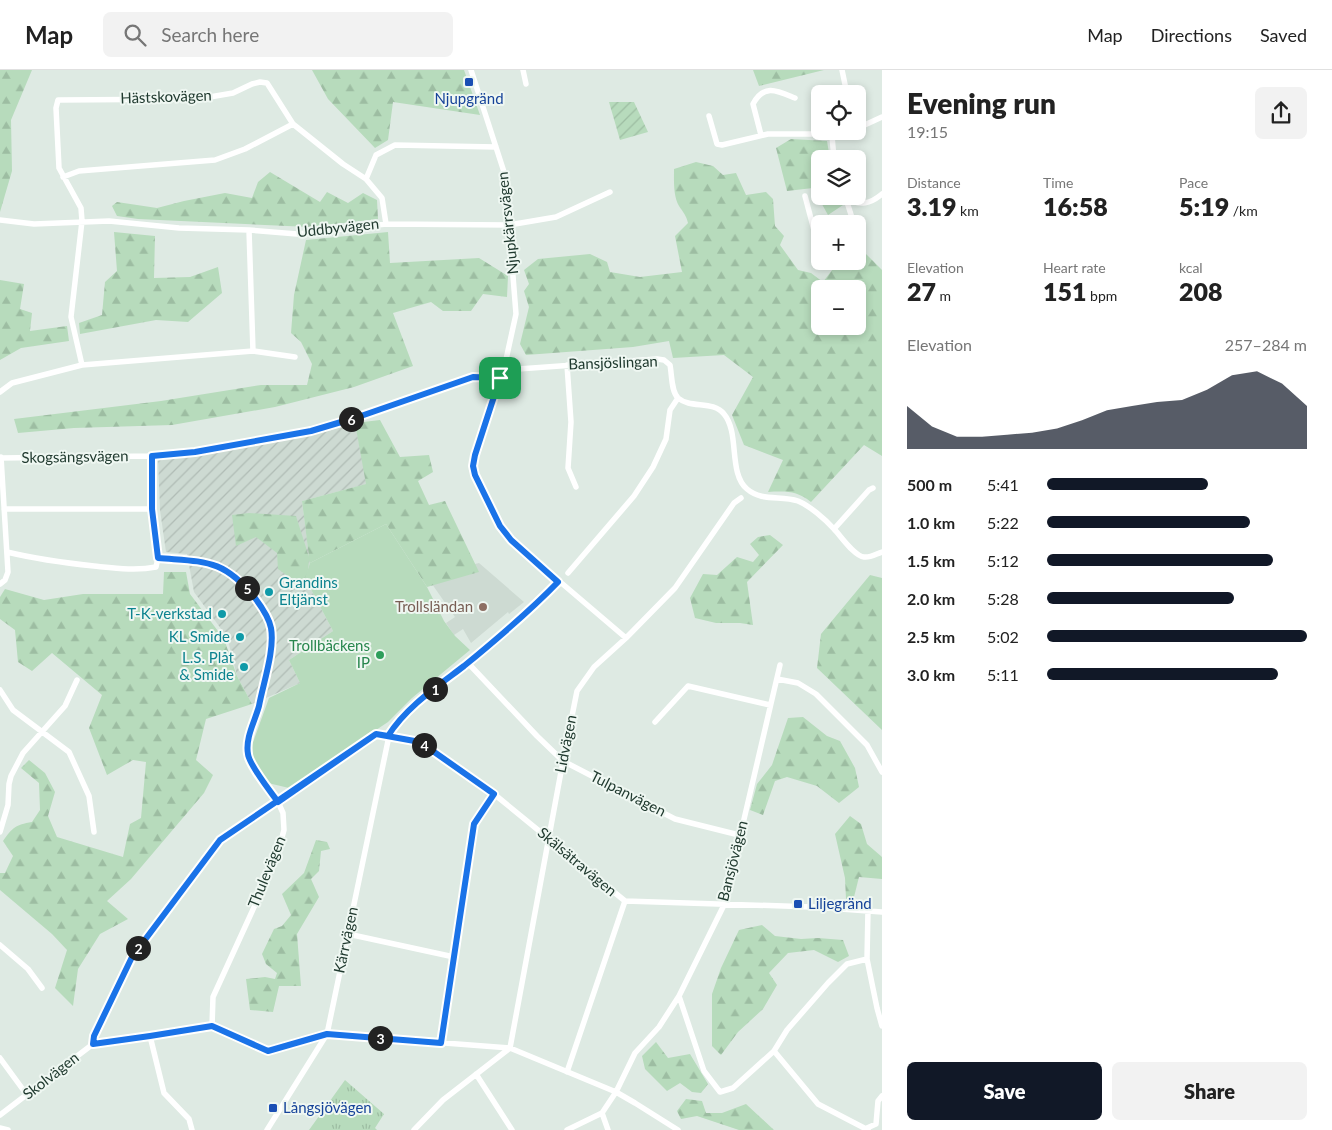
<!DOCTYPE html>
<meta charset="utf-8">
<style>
body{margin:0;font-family:Lato,sans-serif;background:#f2f2f2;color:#222;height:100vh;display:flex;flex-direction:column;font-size:19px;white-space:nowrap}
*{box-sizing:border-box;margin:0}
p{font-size:16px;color:#767676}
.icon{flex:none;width:28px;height:28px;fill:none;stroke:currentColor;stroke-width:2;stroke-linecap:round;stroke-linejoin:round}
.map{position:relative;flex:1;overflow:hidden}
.side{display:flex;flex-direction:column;background:#fff;width:450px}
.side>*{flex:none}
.controls{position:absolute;left:811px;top:15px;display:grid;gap:10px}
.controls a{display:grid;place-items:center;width:55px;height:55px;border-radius:8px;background:#fff;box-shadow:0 2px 8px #0003;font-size:25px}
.pin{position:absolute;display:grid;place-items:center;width:42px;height:42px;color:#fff;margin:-21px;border-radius:10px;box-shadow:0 2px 8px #0006}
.km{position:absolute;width:25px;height:25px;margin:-12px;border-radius:50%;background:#222;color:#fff;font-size:14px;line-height:25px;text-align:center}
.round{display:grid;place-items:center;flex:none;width:52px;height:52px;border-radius:8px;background:#f2f2f2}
.headline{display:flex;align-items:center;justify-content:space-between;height:85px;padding:0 25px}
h1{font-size:28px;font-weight:800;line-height:38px}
.metrics{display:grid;grid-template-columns:repeat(3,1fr);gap:8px;height:85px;padding:5px 25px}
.metrics div{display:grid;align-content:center}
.metrics b{font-size:25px;font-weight:800}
.metrics small{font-size:14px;font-weight:400}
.metrics p{font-size:14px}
.chart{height:140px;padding:10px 25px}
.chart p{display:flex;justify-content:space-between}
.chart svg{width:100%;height:90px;margin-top:5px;fill:#111827;opacity:.7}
.button{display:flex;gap:10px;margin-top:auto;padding:10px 25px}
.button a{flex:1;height:58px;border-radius:8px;background:#111827;color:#fff;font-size:20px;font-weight:800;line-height:58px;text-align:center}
.button a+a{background:#f2f2f2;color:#222}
ul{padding:0 25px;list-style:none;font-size:16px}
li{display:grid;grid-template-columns:80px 60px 1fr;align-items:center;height:38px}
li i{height:12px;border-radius:6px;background:#111827}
header{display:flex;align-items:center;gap:30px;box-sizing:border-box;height:70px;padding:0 25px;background:#fff;border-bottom:1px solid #e0e0e0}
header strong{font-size:24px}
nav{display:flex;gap:28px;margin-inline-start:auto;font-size:18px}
.search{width:350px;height:45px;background:#f2f2f2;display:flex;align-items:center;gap:12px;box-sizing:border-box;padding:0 18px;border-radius:8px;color:#767676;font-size:19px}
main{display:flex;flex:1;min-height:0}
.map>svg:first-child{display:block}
.built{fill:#cddad2}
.industrial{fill:url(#industrial-furrows)}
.grass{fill:url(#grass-tufts)}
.forest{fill:url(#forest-firs);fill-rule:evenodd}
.garden{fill:url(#garden-furrows)}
.pitch{fill:#b7dbbc}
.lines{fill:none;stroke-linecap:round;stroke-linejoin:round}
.street{stroke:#fff;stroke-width:5.5}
.route-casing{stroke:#fff;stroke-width:10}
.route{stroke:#1a73e8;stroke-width:6}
.transit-dot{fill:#1a4fb4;stroke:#eff7f2;stroke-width:2}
.culture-dot{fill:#0f9aa8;stroke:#eff7f2;stroke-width:2}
.education-dot{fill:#8d6e63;stroke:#eff7f2;stroke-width:2}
.leisure-dot{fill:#2e9e5b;stroke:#eff7f2;stroke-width:2}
.labels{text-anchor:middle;stroke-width:4;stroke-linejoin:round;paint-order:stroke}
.street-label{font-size:15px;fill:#203a2f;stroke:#eff7f2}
.transit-label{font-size:15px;fill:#164399;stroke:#eff7f2;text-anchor:start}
.culture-label{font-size:15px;fill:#0d838f;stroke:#eff7f2;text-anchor:end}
.education-label{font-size:15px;fill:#785e54;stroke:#eff7f2;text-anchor:end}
.leisure-label{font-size:15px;fill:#27864d;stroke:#eff7f2;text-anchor:end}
</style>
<header>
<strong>Map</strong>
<div class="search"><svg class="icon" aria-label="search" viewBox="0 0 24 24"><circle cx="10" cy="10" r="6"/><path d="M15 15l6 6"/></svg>Search here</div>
<nav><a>Map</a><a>Directions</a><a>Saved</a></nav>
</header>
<main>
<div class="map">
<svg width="882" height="1060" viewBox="0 0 882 1060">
<defs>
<pattern id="industrial-furrows" width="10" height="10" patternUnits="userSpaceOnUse" patternTransform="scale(1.25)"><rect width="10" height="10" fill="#cddad2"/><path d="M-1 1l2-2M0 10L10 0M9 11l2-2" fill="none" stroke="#b0bcb5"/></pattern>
<pattern id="grass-tufts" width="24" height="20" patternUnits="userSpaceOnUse" patternTransform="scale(1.25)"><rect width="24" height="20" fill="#b7dbbc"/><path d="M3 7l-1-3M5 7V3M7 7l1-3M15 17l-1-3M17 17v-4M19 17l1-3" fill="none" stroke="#9dbda2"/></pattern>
<pattern id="forest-firs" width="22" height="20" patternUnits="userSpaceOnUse" patternTransform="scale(1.25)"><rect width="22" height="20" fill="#b7dbbc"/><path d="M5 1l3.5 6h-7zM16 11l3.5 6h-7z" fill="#9dbda2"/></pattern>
<pattern id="garden-furrows" width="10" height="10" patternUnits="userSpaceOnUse" patternTransform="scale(1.25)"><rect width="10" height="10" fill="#b7dbbc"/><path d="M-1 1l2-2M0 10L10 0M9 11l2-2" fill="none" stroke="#9dbda2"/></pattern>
</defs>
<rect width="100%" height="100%" fill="#deeae3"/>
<path class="built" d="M479,493L524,532L509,544L508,542L471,573L463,559L454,565L446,553L455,547L432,514L451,500Z"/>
<path class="industrial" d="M355,353L367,414L302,431L310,493L305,508L333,561L289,590L300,613L252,634L237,606L227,567L194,522L187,484L166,482L160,440L158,388L234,380L325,362Z"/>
<path class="grass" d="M345,1010L384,1044L375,1058L377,1060H309Z"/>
<path class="forest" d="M0,0H32L11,50L12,101L0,142Z
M312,0H464L480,45L393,32L388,70L375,78L328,29Z
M753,0H824L759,16Z
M791,69L827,71L830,89H820V126H842L846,133L828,145L813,118L787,121L776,78Z
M696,92L713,96L723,105L736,103L746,125L766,122L773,129L775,156L784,166L780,175L798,200L811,203L823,212L839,191H858V180L861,179L882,200V386L864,375L811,432C797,421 787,421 768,422L783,390L744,375L732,345L753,307L724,285L673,288L669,271L633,277L526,285L520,274L529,237L524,221L529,214L524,200L538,189L590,184L607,192L610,202L640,207L682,202L675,166L688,153C686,145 683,142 679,136C673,126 674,110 674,99ZM820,219H858V256H820Z
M270,102L320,132L327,122L348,133L363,123L377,130L378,149L309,157L138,149L117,146L112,136L117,132L157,138L184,131L225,123L252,128L258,112Z
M114,162L155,166L154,208L190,207L218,197L222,223L188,252L156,250L80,264L79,253L102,245L105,212L117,201Z
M388,162L390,193L479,188L508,206L507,227L483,224L471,241H443L431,232L393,243L413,296L354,317L275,337L172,355L74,358L18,363L14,349L161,331L261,315H307L312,294L301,272L291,263L294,225L306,170Z
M0,210L24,214L20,239L32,243L30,261L67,256L69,271L21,278L0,290Z
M380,350L400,387L429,385L433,402L418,411L429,435L445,431L479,502L427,517L386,454L310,493L309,490L306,519L278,499L277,483L256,467L236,476L232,445L249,443L296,446L309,487L302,431L366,414L355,353Z
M770,465L783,475L747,512L753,555L740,553H716L695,548L690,528L703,504L717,505L737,487L753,492L759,485L750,474L758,467Z
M164,502H186L190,524L224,569L237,606L252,634L206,649L196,690L213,705L204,723L131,809L107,831L128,849L100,864L78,899L73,936L55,918L67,880L52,864L0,820V803H5L13,786L3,771C13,757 15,755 32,752L40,740L39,713L21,698L29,690L45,703L55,722L48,746L57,767L123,787L130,754L141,748L146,692L133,690L107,705L89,658L102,625L52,583L32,601L18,592L15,560L0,549V527L5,519L44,530L83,524H163Z
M870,505L882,508V660L817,598L821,564Z
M803,647L827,666L840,671L855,698L859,717L839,733L817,716L787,707L775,711L763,745L750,740L757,714L772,695L788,648Z
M850,746L861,754L867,774L882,787V809L859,807L854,827L846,829L845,808L835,764Z
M316,770L327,772L330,779L321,781L319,801L311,809L319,827L297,864L301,916H279L273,942L250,940L246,909L265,907L275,909L277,903L266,894L262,884L274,859L282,856L291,845L282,824L304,803Z
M762,855L775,866L801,869L818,868L843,870L849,886L838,892L814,880L788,883L769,903L777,915L763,939L738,962L721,985L712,976V924L721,898L739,860Z
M656,972L668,988L690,984L708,1014L701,1023L692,1022L680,1013L667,1021L645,999L642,986Z
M686,1029L702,1031L706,1043H722L746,1034L774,1060H739L697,1046L681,1049L677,1041Z"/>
<path class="garden" d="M609,32H634L648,62L620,70Z"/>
<path class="pitch" d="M386,454L427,517L444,551L455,566L470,580L412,628L388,652L289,718L268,713L253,687L252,675L269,628L300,613L289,590L333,561L305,508L310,493Z"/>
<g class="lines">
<path class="street" d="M471,0L505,105L516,244L505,294L475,385L473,396L475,405L500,456L511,470L626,568
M523,0L526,14
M842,0L847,24
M709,46L717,74L722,75L768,64H813L836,66L851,61
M858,58L882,47
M761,65L753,34C764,13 778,21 795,28
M832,66L834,89
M63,107L79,101L215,90L245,79L293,54
M366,109L376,85L395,75L496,77
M805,126L815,164L820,169
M845,126L846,129C861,136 870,134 882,124
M846,129L854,154
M0,150L34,154L109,151L179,158L249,160L297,164L386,154L509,155L556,147L610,122
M858,154L860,158L858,163
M249,160L253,281
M82,295L71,247L82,151L81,138L59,98L56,38L58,30L198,29L233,23L252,14L260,12L267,13L293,54L343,94L366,109L382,128L386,154
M567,295L571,352L568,398L576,417
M503,300L657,289L664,290L670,295C672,305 671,321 678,328C691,339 713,330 724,344C740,363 728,403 747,419C762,432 781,425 798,431C810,436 825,449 834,459C841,466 854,486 864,487C870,488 876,484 882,482
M0,322L12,313L82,295L253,281L295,287
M0,388L152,386L195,381L251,373L311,361L358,347L473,307L500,308
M4,439H153
M834,459L869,420L873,418
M7,482C36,489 65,493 94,496C114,498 136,501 156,497L158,488L153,439L152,386
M158,488C205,492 224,489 255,529C262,537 270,548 271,559C274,584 264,611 259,634C255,652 246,668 248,686L278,732L283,743L284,760L276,789L213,927L212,956
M568,503L634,426L653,397L666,369L670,340L678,328
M0,514L5,510L8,502L1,387
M468,593L537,666L563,691L675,749L739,765
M777,609L798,613L816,624L867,675L882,702
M0,620L13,640L69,682L89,726L94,762
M655,652L688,616L770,635
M0,762L8,735L9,714L11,706L23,683L65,636L77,610
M868,840L867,889L877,938L882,956
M348,864L454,887
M0,875L28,899L42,918
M679,926L704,1001L720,1022L733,1018L774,981L787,960L828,913L847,894L867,889
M150,966L164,1023L189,1049L192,1060
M441,973L474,754L494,724
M93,974L212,956L268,981L327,964L510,978L616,1022L635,1033L678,1060
M774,981L818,1034L868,1060
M0,988L27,1025
M567,1002L625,831
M476,1004L512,1060
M602,1043L608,1060
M0,1045L93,974L94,966L132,887L220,769L376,664L420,672L494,724L625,831L813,837L882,842
M0,1058L8,1060
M867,1058L876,1054L878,1031L882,1026
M267,1060L327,964L389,666C406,636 440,615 467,593C499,567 530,541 558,512
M414,1060L443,1030L510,978L563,691L577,621L594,597L626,568L675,518L734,433L741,428
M567,1060L602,1043L616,1022L635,983L659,957L679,926L724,835L780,595"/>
</g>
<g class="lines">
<g class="route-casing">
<path id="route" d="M500,308L475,385L473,396L475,405L500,456L511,470L558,512C529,542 497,569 464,596C438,616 406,637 388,666L376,664L220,770L132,887L94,966L93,974L150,966L212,956L268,981L327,964L441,973L474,754L494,724L420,672L376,664L278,732C271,722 249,695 248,684C245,668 255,651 259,636C263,614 275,580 271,558C269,547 261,536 255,528C223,488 204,492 158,488L152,439V386L195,382L311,361L358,347L473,307L500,308"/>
</g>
<use href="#route" class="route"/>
</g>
<g class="transit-dot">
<rect x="464" y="7" width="10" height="10" rx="2.5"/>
<rect x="793" y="829" width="10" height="10" rx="2.5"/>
<rect x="268" y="1033" width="10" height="10" rx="2.5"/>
</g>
<g class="culture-dot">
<circle cx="269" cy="522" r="5"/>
<circle cx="222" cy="544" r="5"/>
<circle cx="240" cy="567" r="5"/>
<circle cx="244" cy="597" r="5"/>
</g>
<circle class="education-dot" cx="483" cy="537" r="5"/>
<circle class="leisure-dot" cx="380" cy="585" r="5"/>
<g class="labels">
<g class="street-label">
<text transform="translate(166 27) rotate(-2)" y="5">Hästskovägen</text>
<text transform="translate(508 153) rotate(-96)" y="5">Njupkärrsvägen</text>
<text transform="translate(338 158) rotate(-6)" y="5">Uddbyvägen</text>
<text transform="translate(613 293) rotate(-2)" y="5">Bansjöslingan</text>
<text transform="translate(75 387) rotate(-1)" y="5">Skogsängsvägen</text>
<text transform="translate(566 674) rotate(-79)" y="5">Lidvägen</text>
<text transform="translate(628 724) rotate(27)" y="5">Tulpanvägen</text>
<text transform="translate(733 791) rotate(-76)" y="5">Bansjövägen</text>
<text transform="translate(577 792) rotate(40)" y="5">Skälsätravägen</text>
<text transform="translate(267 802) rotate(-68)" y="5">Thulevägen</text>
<text transform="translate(346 870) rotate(-78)" y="5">Kärrvägen</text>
<text transform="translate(51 1006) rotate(-38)" y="5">Skolvägen</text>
</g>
<g class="transit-label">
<text x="469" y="34" text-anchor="middle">Njupgränd</text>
<text x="808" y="839">Liljegränd</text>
<text x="283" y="1043">Långsjövägen</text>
</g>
<g class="culture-label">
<text x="279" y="518" text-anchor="start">Grandins<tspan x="279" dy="17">Eltjänst</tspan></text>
<text x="212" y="549">T-K-verkstad</text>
<text x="230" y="572">KL Smide</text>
<text x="234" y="593">L.S. Plåt<tspan x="234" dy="17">&amp; Smide</tspan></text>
</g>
<g class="education-label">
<text x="473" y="542">Trollsländan</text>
</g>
<g class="leisure-label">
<text x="370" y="581">Trollbäckens<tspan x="370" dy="17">IP</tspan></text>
</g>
</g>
</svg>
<div class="controls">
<a><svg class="icon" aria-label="locate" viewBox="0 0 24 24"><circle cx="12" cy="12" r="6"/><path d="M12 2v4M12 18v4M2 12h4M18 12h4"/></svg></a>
<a><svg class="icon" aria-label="layers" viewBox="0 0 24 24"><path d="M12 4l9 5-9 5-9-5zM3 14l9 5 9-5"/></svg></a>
<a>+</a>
<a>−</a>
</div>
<div class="pin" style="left:500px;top:308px;background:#1e9e55"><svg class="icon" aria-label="arrive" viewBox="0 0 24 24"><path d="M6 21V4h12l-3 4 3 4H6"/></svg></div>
<b class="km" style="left:435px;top:619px">1</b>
<b class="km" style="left:138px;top:878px">2</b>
<b class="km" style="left:380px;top:968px">3</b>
<b class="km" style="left:424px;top:675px">4</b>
<b class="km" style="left:247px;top:518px">5</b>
<b class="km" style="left:351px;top:349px">6</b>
</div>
<section class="side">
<div class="headline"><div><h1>Evening run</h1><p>19:15</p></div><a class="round"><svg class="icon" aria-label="share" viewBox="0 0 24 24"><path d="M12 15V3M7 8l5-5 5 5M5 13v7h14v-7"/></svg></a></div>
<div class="metrics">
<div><p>Distance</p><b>3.19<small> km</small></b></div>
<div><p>Time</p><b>16:58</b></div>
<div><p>Pace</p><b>5:19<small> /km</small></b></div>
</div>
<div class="metrics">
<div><p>Elevation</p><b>27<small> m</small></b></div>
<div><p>Heart rate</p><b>151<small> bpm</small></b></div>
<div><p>kcal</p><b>208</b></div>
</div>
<div class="chart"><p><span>Elevation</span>257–284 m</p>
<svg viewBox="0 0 160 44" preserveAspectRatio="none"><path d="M0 44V23L10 33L20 38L30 38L40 37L50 36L60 34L70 30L80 25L90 23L100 21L110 20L120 15L130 8L140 6L150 12L160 23V44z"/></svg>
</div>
<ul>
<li><b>500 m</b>5:41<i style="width:62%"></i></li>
<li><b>1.0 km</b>5:22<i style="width:78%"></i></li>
<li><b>1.5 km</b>5:12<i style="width:87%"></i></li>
<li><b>2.0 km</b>5:28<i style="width:72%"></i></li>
<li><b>2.5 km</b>5:02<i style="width:100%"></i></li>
<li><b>3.0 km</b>5:11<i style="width:89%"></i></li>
</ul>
<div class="button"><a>Save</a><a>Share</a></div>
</section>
</main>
